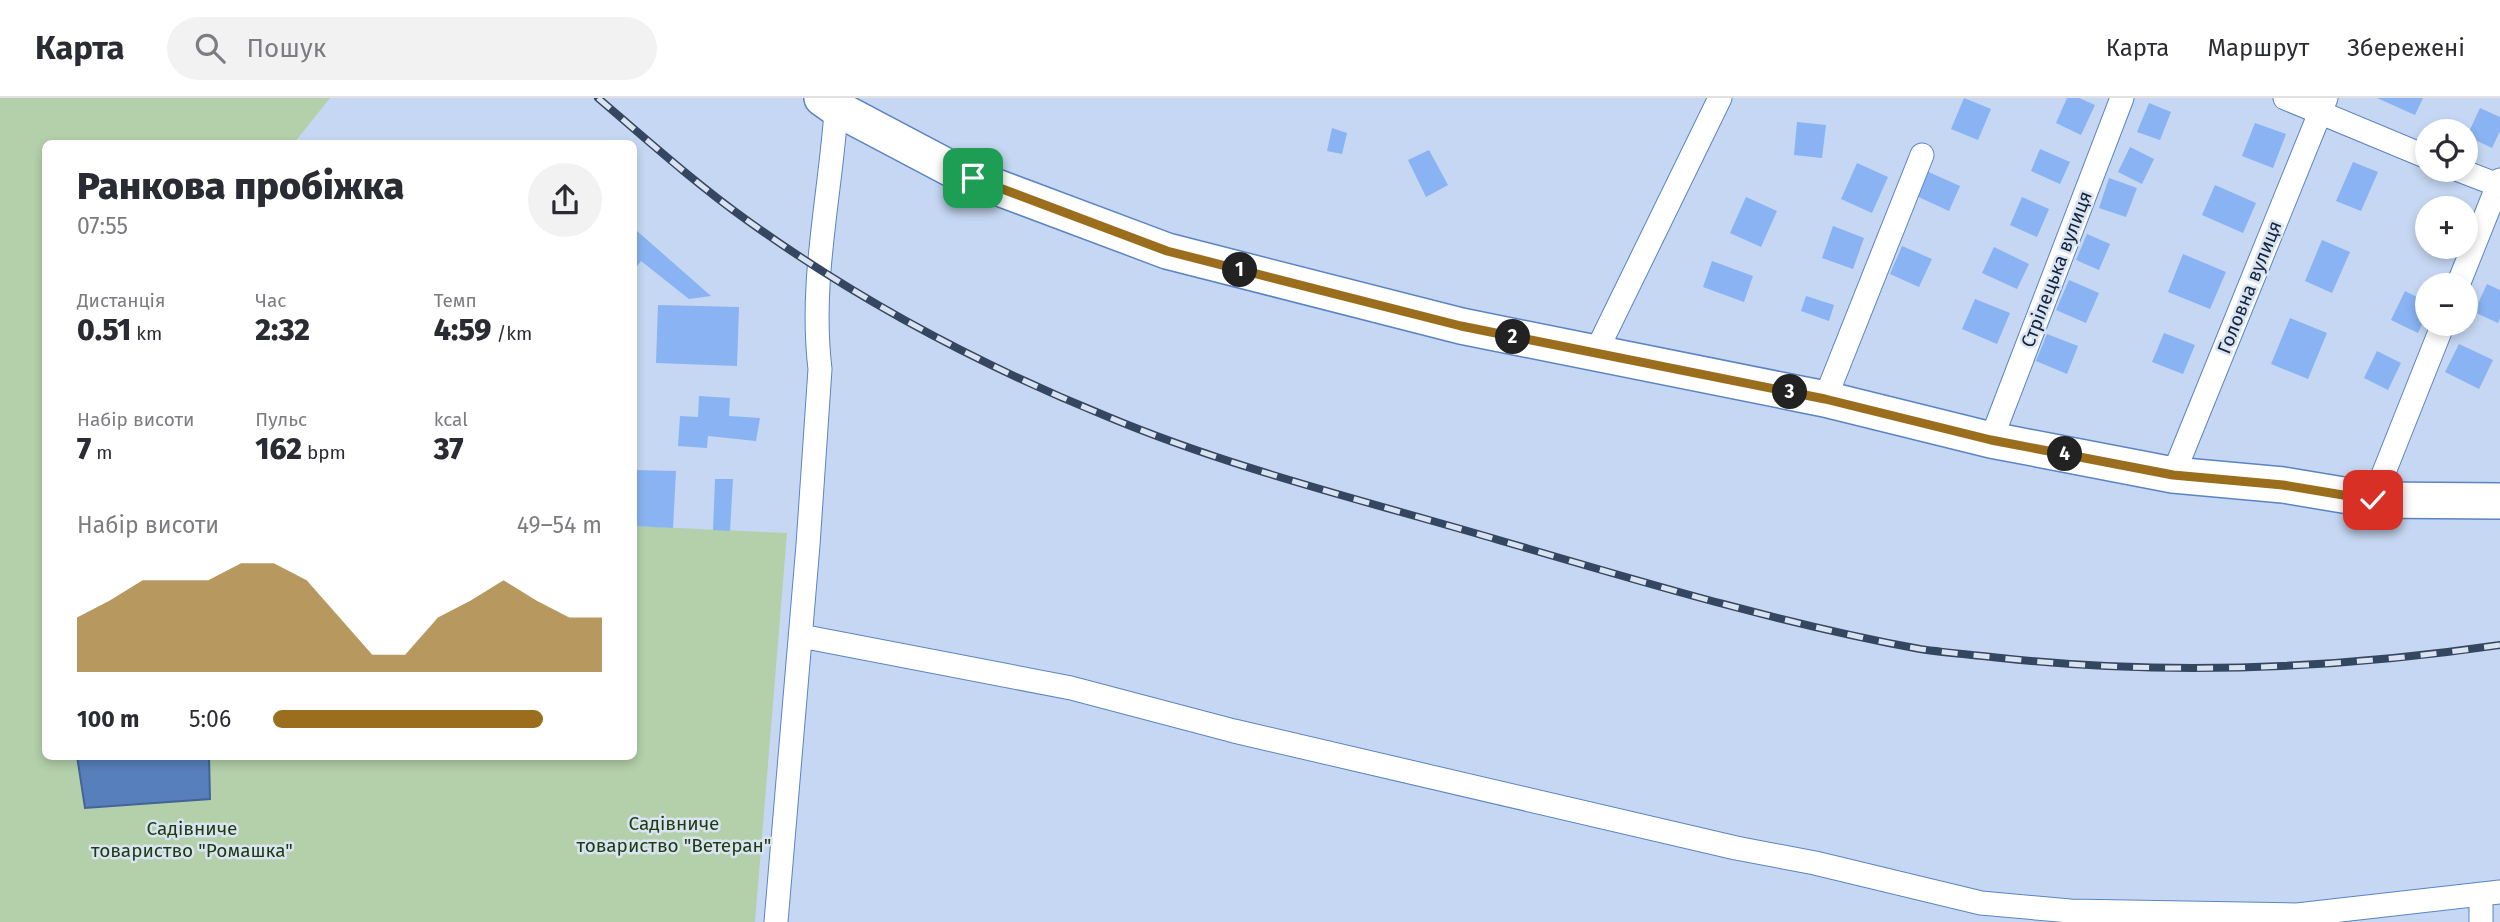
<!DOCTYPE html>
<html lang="uk">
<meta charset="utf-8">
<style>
body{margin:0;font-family:"Fira Sans",sans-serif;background:#f2f2f3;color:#2b2b33;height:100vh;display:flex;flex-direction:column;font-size:26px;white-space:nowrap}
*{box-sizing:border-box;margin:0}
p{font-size:23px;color:#7c7c81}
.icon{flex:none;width:38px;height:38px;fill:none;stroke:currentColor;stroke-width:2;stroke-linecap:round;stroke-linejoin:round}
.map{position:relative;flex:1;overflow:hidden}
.details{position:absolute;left:42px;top:42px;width:595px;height:620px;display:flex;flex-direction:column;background:#fff;border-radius:10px;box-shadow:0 4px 10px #0003}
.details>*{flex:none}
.buttons{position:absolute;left:2415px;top:21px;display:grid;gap:14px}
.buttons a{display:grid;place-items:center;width:63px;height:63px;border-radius:50%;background:#fff;box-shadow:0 4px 10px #0003;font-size:35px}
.pin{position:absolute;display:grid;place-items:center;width:60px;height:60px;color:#fff;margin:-30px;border-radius:14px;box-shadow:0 4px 10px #0006}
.km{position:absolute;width:35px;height:35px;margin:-18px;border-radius:50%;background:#222;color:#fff;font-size:19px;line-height:35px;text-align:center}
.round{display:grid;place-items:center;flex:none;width:74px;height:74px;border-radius:37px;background:#f2f2f3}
.overview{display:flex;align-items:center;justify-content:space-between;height:119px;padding:0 35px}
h1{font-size:38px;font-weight:800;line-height:52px}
.metrics{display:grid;grid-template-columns:repeat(3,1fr);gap:10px;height:119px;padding:7px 35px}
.metrics div{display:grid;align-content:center}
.metrics b{font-size:30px;font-weight:800}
.metrics small{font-size:19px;font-weight:400}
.metrics p{font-size:19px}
.chart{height:196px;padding:14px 35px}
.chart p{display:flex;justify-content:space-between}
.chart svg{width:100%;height:126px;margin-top:7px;fill:#9a6e1d;opacity:.7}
ul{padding:0 35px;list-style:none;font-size:23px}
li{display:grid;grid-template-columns:112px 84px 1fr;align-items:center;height:52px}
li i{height:18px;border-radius:9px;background:#9a6e1d}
header{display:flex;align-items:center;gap:42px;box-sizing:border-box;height:98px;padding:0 35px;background:#fff;border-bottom:2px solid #e1e1e2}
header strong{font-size:33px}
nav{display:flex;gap:38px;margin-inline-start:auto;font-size:24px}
.search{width:490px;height:63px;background:#f2f2f3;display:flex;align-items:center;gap:18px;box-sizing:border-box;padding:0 24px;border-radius:38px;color:#7c7c81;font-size:26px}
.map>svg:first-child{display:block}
.green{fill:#b3d0aa}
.water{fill:#577fbb;stroke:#436496;stroke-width:2}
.building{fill:#89b3f2}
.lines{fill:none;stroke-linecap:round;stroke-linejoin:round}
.street-casing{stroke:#5a84c2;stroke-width:25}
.primary-casing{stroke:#5a84c2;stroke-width:38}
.street{stroke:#fff;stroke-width:23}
.primary{stroke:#fff;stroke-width:35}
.rail-casing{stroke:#354760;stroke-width:8}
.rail{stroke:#dae4f1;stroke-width:5;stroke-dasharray:16;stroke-linecap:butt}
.route-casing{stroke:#fff;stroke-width:14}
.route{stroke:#9a6e1d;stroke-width:9}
.labels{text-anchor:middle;stroke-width:5;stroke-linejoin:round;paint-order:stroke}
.street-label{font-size:19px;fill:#13253e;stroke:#dae4f1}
.park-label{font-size:19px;fill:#1c3b0f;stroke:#dae4f1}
</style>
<header>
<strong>Карта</strong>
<div class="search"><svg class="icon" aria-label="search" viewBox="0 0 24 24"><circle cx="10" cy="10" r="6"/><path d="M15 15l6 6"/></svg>Пошук</div>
<nav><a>Карта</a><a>Маршрут</a><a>Збережені</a></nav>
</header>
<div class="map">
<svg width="2500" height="824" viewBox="0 0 2500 824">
<rect width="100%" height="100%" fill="#c5d7f2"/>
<path class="green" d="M0,0H330L294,45L46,46V658H634V428L787,435L755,824H0Z"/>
<path class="water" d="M77,658H209L210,701L85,710Z"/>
<path class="building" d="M1964,0L1991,11L1978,42L1951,31Z
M2067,0H2079L2095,7L2081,37L2056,25Z
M2377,0H2423L2415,17Z
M2149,5L2171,14L2160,42L2137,34Z
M2480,10L2500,19V33L2492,50L2467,38Z
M1797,24L1826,27L1822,60L1794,57Z
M2255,25L2286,36L2273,70L2242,58Z
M1332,30L1347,35L1342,56L1327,53Z
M2130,49L2154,61L2142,86L2118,74Z
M2040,51L2070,64L2060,86L2031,73Z
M1429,52L1448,87L1426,99L1408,62Z
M2353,64L2378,74L2361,113L2336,103Z
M1857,65L1888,79L1872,115L1841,101Z
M1924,72L1960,88L1949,113L1912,96Z
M2109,80L2137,90L2126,119L2099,110Z
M2215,87L2256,105L2243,135L2202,117Z
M1746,99L1777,113L1761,149L1730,135Z
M2022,99L2049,111L2037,139L2010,127Z
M1833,128L1864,140L1853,171L1822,160Z
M637,133L711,198L689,201L641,163L634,172V137Z
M2087,136L2110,146L2099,172L2076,162Z
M2427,137V149H2456L2451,161L2422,148Z
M2322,142L2350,154L2332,195L2305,183Z
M1902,148L1932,161L1919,189L1890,176Z
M1994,149L2029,166L2017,191L1982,175Z
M2183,156L2226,174L2210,211L2168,194Z
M1712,163L1753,178L1744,204L1703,189Z
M2069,182L2099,195L2086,225L2056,212Z
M2487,186L2500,192V220L2498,225L2474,214Z
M2405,193L2427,204V215L2418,235L2391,222Z
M1806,198L1834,207L1829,223L1801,213Z
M1975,201L2010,215L1997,246L1962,231Z
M658,207L739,209L737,268L656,265Z
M2290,220L2327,235L2308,281L2271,266Z
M2164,235L2195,247L2183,276L2152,264Z
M2047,236L2078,248L2067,276L2036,263Z
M2459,246L2493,262L2479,291L2445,274Z
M2377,253L2401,265L2388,292L2364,280Z
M699,298L730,300L729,318L760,320L756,343L708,338L707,350L678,348L680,318L698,319Z
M634,372L676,373L673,430L634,428Z
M715,381H733L730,433L713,432Z"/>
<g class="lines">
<g class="street-casing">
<path id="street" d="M2285,0L2427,59
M2459,72L2498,87
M2458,187L2500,82
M1595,256L1720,0
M1825,301L1922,57
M1991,342L2122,0
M2173,377L2326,0
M2373,402L2443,226
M801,538L1071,590L1234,633L1736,750L1815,765L1981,805L2070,813L2297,817L2500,794
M776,824L808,447L820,271C809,180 832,91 837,0
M2481,824V797"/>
</g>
<g class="primary-casing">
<path id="primary" d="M822,0L836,10L959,75L1167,153L1461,228L1825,301L1991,342L2173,377L2283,387L2373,402L2500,403"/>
</g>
<use href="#street" class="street"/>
<use href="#primary" class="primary"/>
<g class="rail-casing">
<path id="rail" d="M598,0C647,42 695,85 748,123C858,202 980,267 1106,318C1228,369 1358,401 1485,438C1629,480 1773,524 1920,551C1947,555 1974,557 2001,560C2168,578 2335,571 2500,547"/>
</g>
<use href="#rail" class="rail"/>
</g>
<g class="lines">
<g class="route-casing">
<path id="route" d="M973,80L1167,153L1461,228L1825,301L1991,342L2173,377L2283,387L2373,402"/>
</g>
<use href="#route" class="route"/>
</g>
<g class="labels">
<g class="street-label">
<text transform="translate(2056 171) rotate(-69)" y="7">Стрілецька вулиця</text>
<text transform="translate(2249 189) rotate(-68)" y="7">Головна вулиця</text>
</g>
<g class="park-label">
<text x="674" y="732">Садівниче<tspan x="674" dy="22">товариство "Ветеран"</tspan></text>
<text x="192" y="737">Садівниче<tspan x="192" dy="22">товариство "Ромашка"</tspan></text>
</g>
</g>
</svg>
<div class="buttons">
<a><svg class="icon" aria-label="locate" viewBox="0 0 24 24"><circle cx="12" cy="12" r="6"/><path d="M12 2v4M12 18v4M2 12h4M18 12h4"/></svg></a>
<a>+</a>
<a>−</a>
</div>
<div class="pin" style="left:973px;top:80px;background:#1e9e55"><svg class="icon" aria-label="arrive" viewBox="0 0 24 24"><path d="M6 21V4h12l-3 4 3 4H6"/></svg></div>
<div class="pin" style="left:2373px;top:402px;background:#d93025"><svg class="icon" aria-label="check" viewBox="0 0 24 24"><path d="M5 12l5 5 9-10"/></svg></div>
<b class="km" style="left:1240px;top:172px">1</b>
<b class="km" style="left:1513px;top:239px">2</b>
<b class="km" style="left:1790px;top:294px">3</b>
<b class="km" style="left:2065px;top:356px">4</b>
<section class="details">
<div class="overview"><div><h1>Ранкова пробіжка</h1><p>07:55</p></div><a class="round"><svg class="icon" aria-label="share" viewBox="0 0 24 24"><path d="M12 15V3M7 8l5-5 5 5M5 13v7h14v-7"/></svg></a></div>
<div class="metrics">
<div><p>Дистанція</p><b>0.51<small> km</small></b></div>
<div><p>Час</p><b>2:32</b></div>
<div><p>Темп</p><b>4:59<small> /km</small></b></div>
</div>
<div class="metrics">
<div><p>Набір висоти</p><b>7<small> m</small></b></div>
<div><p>Пульс</p><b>162<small> bpm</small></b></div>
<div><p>kcal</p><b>37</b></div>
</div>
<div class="chart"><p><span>Набір висоти</span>49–54 m</p>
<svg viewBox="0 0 160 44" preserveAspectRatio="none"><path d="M0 44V25L10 19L20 12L30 12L40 12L50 6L60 6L70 12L80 25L90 38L100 38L110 25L120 19L130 12L140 19L150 25L160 25V44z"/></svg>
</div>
<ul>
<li><b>100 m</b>5:06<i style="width:82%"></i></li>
</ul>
</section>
</div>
